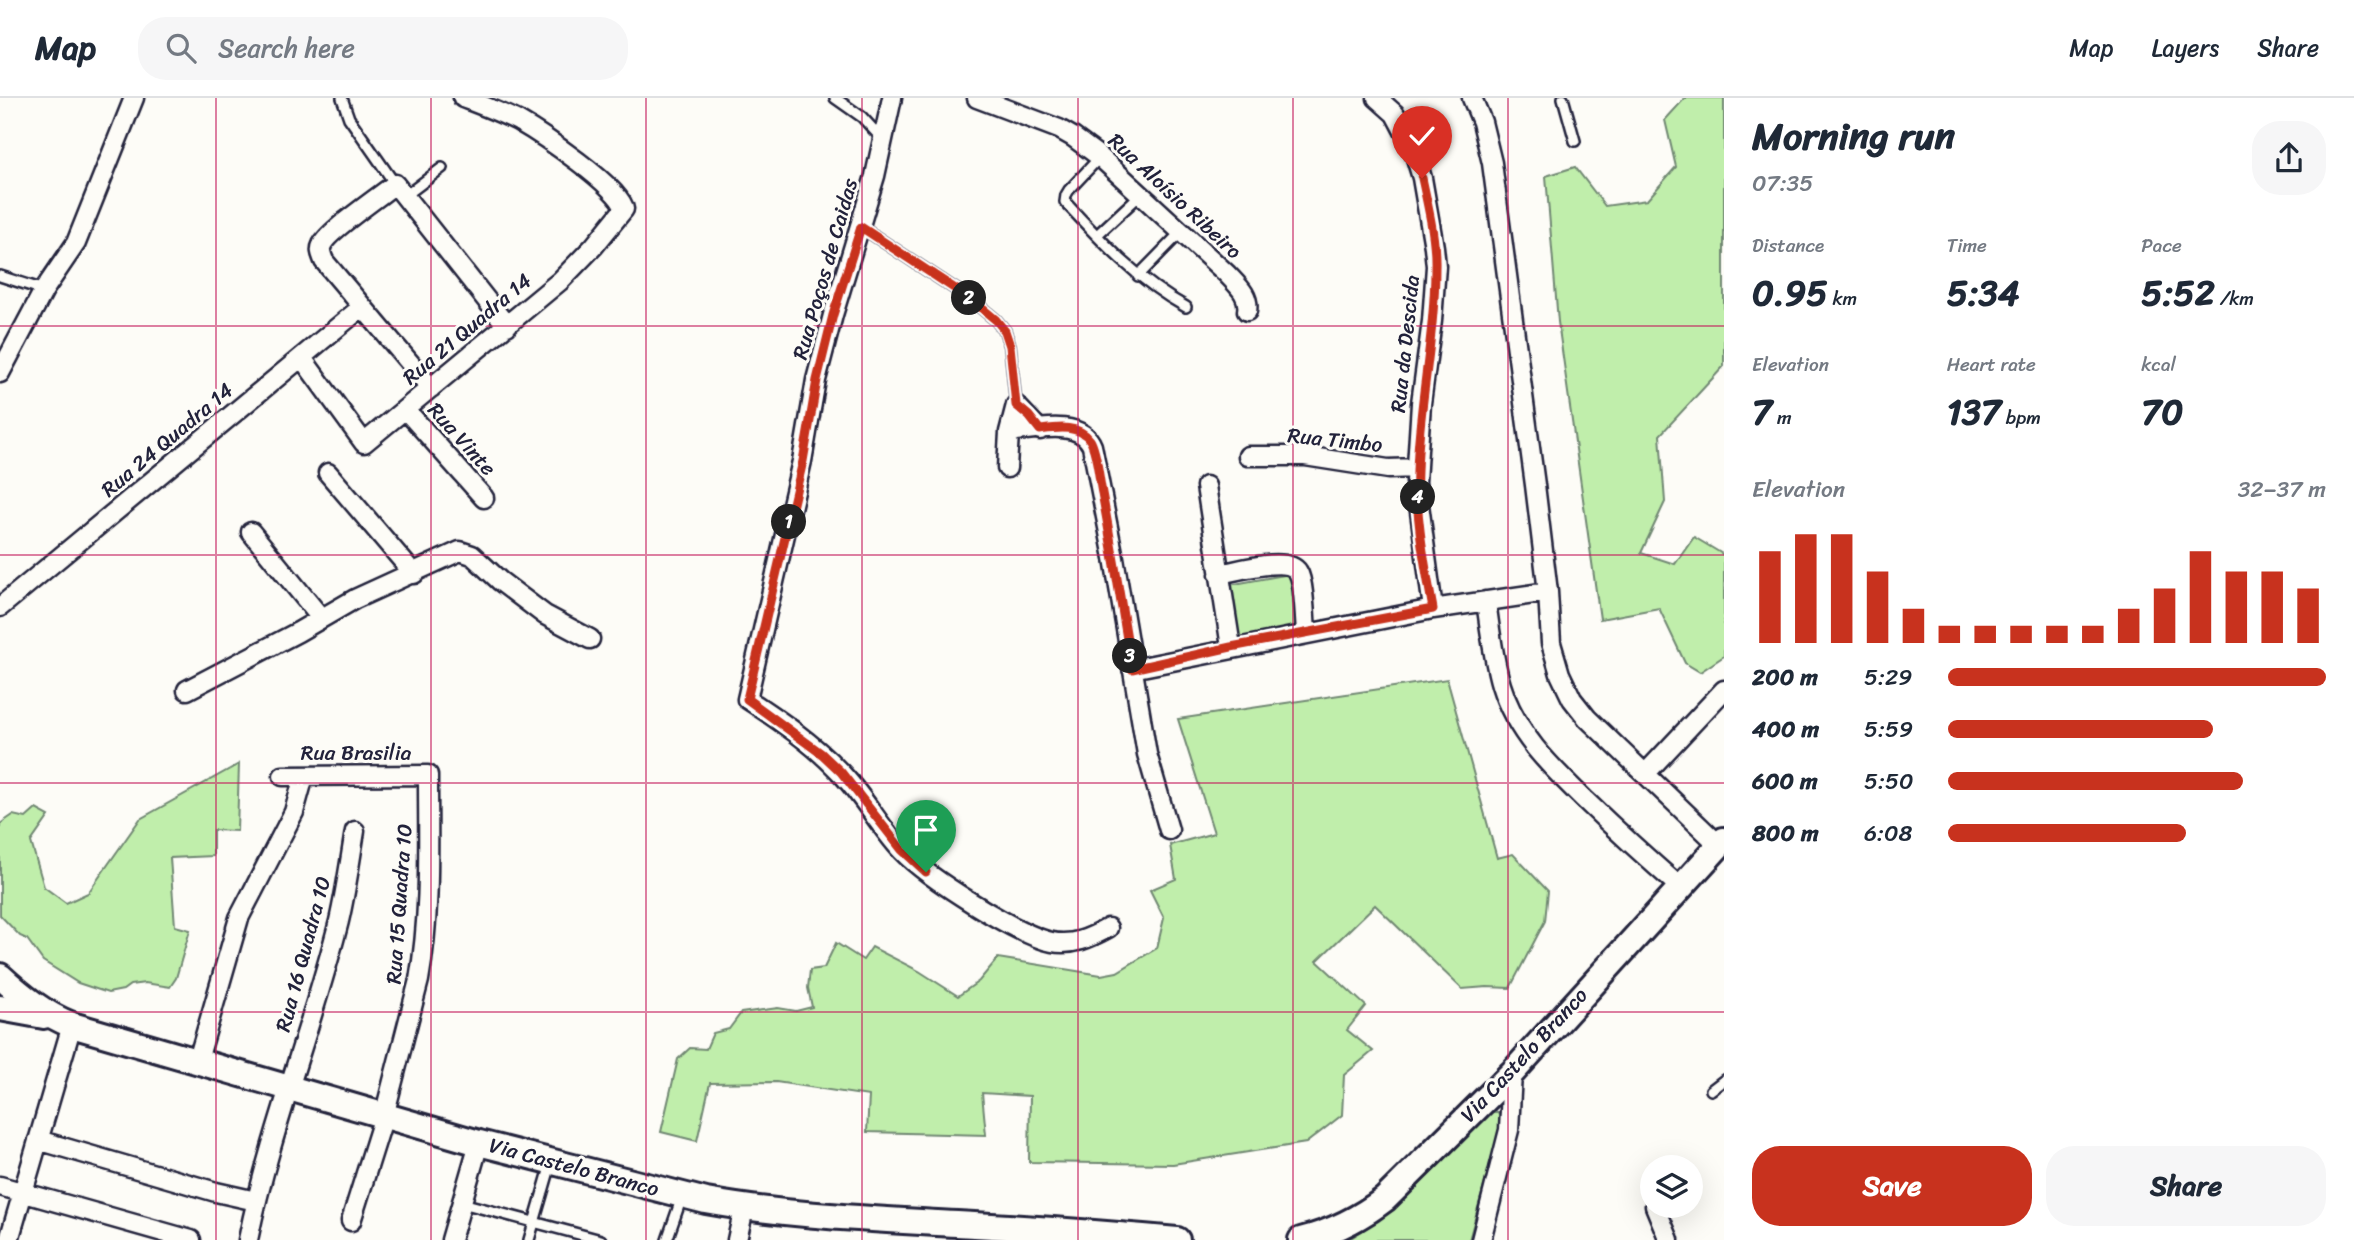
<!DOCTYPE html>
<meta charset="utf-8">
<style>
body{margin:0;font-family:Sriracha,sans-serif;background:#f6f6f7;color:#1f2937;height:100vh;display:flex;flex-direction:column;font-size:26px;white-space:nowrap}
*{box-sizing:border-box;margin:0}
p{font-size:23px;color:#747a83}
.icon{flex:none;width:38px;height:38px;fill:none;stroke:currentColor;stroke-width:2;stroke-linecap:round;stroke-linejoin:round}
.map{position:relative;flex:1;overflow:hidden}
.drawer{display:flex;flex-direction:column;background:#fff;width:630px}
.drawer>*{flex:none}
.tools{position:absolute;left:1640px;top:1057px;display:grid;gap:14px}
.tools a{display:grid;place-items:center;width:63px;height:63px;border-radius:50%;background:#fff;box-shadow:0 7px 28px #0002;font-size:35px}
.pin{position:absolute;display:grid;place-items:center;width:60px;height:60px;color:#fff;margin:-72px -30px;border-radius:50% 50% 50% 0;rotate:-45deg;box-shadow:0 0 7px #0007}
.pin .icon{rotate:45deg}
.km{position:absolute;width:35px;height:35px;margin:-18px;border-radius:50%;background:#222;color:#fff;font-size:19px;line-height:35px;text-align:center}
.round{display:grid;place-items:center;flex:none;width:74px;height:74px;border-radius:28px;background:#f6f6f7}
.head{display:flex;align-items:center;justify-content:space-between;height:119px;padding:0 28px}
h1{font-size:38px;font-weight:700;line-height:52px}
.metrics{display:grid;grid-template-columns:repeat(3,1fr);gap:10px;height:119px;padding:7px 28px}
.metrics div{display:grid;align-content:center}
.metrics b{font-size:35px;font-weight:700}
.metrics small{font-size:19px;font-weight:400}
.metrics p{font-size:19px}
.chart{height:196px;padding:14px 28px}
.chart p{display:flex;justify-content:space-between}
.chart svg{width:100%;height:126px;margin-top:7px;stroke:#c8321e;stroke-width:6}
.action{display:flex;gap:14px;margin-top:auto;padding:14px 28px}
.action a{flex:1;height:80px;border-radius:28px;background:#c8321e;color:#fff;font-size:28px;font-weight:700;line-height:80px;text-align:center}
.action a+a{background:#f6f6f7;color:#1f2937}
ul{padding:0 28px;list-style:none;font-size:23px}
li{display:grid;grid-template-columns:112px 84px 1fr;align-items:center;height:52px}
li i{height:18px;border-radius:9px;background:#c8321e}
header{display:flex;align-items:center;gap:42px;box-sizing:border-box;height:98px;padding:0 35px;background:#fff;border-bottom:2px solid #e0e1e3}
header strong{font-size:33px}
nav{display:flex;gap:38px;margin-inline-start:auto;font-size:24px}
.search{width:490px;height:63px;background:#f6f6f7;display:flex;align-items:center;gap:18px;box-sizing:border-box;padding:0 24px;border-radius:28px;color:#747a83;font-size:26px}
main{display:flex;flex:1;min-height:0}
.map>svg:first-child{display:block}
.green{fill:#c0eeab;stroke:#718873;stroke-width:2}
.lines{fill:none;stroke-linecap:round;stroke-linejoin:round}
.lane-casing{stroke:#22223b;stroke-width:14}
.street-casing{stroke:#22223b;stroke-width:23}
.secondary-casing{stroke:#22223b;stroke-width:30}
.lane{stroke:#fdfcf7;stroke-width:9}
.street{stroke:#fdfcf7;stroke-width:18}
.secondary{stroke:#fdfcf7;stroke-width:24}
.route-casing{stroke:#fff;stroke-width:14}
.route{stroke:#c8321e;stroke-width:9}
.grid{fill:none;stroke:#c2185b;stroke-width:2;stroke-opacity:0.55}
.labels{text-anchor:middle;stroke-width:6;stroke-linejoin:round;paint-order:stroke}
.street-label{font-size:21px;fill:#22223b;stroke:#fdfcf7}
</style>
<header>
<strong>Map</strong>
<div class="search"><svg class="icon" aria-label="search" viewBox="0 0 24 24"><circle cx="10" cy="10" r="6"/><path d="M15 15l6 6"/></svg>Search here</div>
<nav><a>Map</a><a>Layers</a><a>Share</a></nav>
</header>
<main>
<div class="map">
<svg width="1724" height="1142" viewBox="0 0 1724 1142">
<rect width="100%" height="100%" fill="#fdfcf7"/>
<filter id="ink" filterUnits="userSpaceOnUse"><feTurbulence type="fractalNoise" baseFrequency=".0143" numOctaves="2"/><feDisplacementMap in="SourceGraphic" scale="14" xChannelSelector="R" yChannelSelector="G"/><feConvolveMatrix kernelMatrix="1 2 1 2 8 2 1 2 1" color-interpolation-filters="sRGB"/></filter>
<g filter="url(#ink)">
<path class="green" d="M1685,0H1724V268L1660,337L1665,404L1641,455L1675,466L1694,439L1724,457V558L1700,574L1685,565L1659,510L1600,521L1558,224L1546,78L1575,69L1605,108L1647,102L1676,69L1665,22Z
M1290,476L1300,529L1239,540L1229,487Z
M1447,581L1497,760L1513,756L1548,793L1545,823L1510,890L1487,889L1462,891L1375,807L1317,863L1366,908L1347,932L1373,953L1344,977L1342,1017L1306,1045L1173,1066L1029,1064L1030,998L982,995L986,1037L867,1034L869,998L776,984L710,985L697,1043L661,1034L678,961L690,950L706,951L713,935L729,931L741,915L778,910L796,913L812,909L808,890L810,872L824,870L836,845L863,862L872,849L919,873L958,898L979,883L998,860L1101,877L1117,874L1157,850L1164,820L1150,792L1176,781L1170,747L1214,735L1178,621Z
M239,666L237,733L213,732V758L170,760L175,828L190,832L176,880L170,889L145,885L130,887L123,892L108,895L78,885L43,863L27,841L20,838L0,817V726L13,717L26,720L36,711L49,718L31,744L44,789L66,805L88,795L140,721Z
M1492,1014H1498L1502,1023L1469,1142H1348L1390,1114Z"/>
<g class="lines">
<g class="lane-casing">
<path id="lane" d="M342,0L349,20L395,86
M835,0L862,19L883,42
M1563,0L1575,43
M1100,59L1069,92L1066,97L1065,104C1102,144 1138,183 1186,209
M405,98L442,70
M861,129L972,202L996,222L1005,233L1010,248L1016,307
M1097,137L1140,97
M0,178L44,192
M1138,178L1180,135
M1711,992L1724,982
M462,1105L601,1142
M529,1142L551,1066
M667,1142L682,1099"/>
</g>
<g class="street-casing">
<path id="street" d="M892,0L875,78L833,217L816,282L802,363L747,601C779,622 813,645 839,673C863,697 879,728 902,753C927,779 1017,837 1052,844C1073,848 1090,840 1108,830
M977,0L1059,31L1073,39L1100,59L1227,176C1237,187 1250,197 1247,213
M1377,0L1395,16L1413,50L1422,80L1434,149L1436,168L1432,223L1421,305L1416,384L1433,511
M1472,0L1482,24L1492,65L1535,387L1548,494L1551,545L1560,576L1572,601L1587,620L1719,747
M302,260L364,345L560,183L594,148L624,111C622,90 539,35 518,23C500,14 481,7 463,0
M0,275L44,192L76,145L134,0
M431,290L324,163C322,157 319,153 322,147C327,134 381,97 395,86L507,228
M405,311L484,400
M1009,334C1034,332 1081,320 1092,348L1114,460L1147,656L1169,732
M1248,358H1305L1388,371L1417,370
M1007,370L1009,334L1016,307L1040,332
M328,375L414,476
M1206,388L1231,549
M251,434L321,520
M1219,476C1237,473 1288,457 1298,474C1304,483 1305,522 1306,535
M1486,503C1490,531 1493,560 1501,587C1516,636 1551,669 1586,703C1617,733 1649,762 1681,790
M0,509L362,209
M1132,571L1433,511L1548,494
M187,592L298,534L355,501L460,453L472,457L500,483L545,517L590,541
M1645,676L1724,592
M283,678L428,677C428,745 431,815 419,882L384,1018L351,1123
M198,962L239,820L294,714L304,678
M38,1042L216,1094L256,1103
M0,1088L191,1142
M1655,1108L1669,1142
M9,1142L72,927
M248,1142C270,1033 312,930 339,823C346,793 350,763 355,733
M451,1142L479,1045
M737,1142L744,1110
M1481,1142L1509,1032L1512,975"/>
</g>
<g class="secondary-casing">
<path id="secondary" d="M0,878C22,898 44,916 72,927L479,1045L706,1103C789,1118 873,1121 957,1126C1030,1130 1103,1135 1177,1142
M0,910L44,918
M1301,1142C1333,1134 1359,1121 1385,1101L1512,975L1724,742"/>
</g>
<use href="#lane" class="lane"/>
<use href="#street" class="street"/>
<use href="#secondary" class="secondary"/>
</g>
</g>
<g class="lines" filter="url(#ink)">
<g class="route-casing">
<path id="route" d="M926,774L902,752L841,674L822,656L747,601L803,363L817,282L833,217L861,129L972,202L996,222L1005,233L1010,248L1016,307L1029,318L1040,332C1056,330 1079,326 1090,342C1097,353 1099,381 1102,395C1113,453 1122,512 1132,571L1231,549L1433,511C1425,466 1415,418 1417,373C1419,305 1435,238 1435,170C1436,140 1428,109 1422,80"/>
</g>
<use href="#route" class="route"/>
</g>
<path class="grid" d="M216,0V1142M431,0V1142M646,0V1142M862,0V1142M1078,0V1142M1293,0V1142M1508,0V1142M0,228H1724M0,457H1724M0,685H1724M0,914H1724"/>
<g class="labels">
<g class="street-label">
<text transform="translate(1175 98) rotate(43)" y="7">Rua Aloísio Ribeiro</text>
<text transform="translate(825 171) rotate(-74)" y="7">Rua Poços de Caidas</text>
<text transform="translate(467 231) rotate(-40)" y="7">Rua 21 Quadra 14</text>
<text transform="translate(1405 246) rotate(-84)" y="7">Rua da Descida</text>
<text transform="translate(462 341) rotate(48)" y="7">Rua Vinte</text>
<text transform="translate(167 342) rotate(-40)" y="7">Rua 24 Quadra 14</text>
<text transform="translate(1335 342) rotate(6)" y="7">Rua Timbo</text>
<text x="356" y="662">Rua Brasilia</text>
<text transform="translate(399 806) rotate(-86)" y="7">Rua 15 Quadra 10</text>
<text transform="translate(303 856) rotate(-75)" y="7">Rua 16 Quadra 10</text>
<text transform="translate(1524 957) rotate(-47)" y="7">Via Castelo Branco</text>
<text transform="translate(574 1069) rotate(15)" y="7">Via Castelo Branco</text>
</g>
</g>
</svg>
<div class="tools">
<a><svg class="icon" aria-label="layers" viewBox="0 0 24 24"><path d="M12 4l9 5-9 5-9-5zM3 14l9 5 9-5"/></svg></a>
</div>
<div class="pin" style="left:926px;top:774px;background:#1e9e55"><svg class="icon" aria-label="arrive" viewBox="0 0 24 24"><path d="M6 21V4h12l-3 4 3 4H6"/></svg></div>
<div class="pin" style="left:1422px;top:80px;background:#d93025"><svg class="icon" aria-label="check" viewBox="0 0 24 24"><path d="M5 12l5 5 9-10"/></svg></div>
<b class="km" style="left:789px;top:424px">1</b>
<b class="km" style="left:969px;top:200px">2</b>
<b class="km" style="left:1130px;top:558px">3</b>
<b class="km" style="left:1418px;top:399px">4</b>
</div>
<section class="drawer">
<div class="head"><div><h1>Morning run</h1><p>07:35</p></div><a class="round"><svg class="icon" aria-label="share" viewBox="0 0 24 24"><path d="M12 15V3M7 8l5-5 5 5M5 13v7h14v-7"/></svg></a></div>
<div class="metrics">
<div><p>Distance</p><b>0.95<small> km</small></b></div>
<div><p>Time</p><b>5:34</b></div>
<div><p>Pace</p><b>5:52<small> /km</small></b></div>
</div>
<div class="metrics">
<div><p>Elevation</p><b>7<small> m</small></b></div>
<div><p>Heart rate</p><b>137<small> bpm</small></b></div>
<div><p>kcal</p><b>70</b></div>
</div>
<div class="chart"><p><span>Elevation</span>32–37 m</p>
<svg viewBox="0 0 160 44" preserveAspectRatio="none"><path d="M5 44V12M15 44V6M25 44V6M35 44V19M45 44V32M55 44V38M65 44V38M75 44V38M85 44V38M95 44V38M105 44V32M115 44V25M125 44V12M135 44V19M145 44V19M155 44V25"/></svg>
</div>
<ul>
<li><b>200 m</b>5:29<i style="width:100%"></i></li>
<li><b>400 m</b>5:59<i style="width:70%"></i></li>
<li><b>600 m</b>5:50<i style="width:78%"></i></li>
<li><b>800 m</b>6:08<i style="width:63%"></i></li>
</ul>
<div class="action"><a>Save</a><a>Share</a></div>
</section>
</main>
